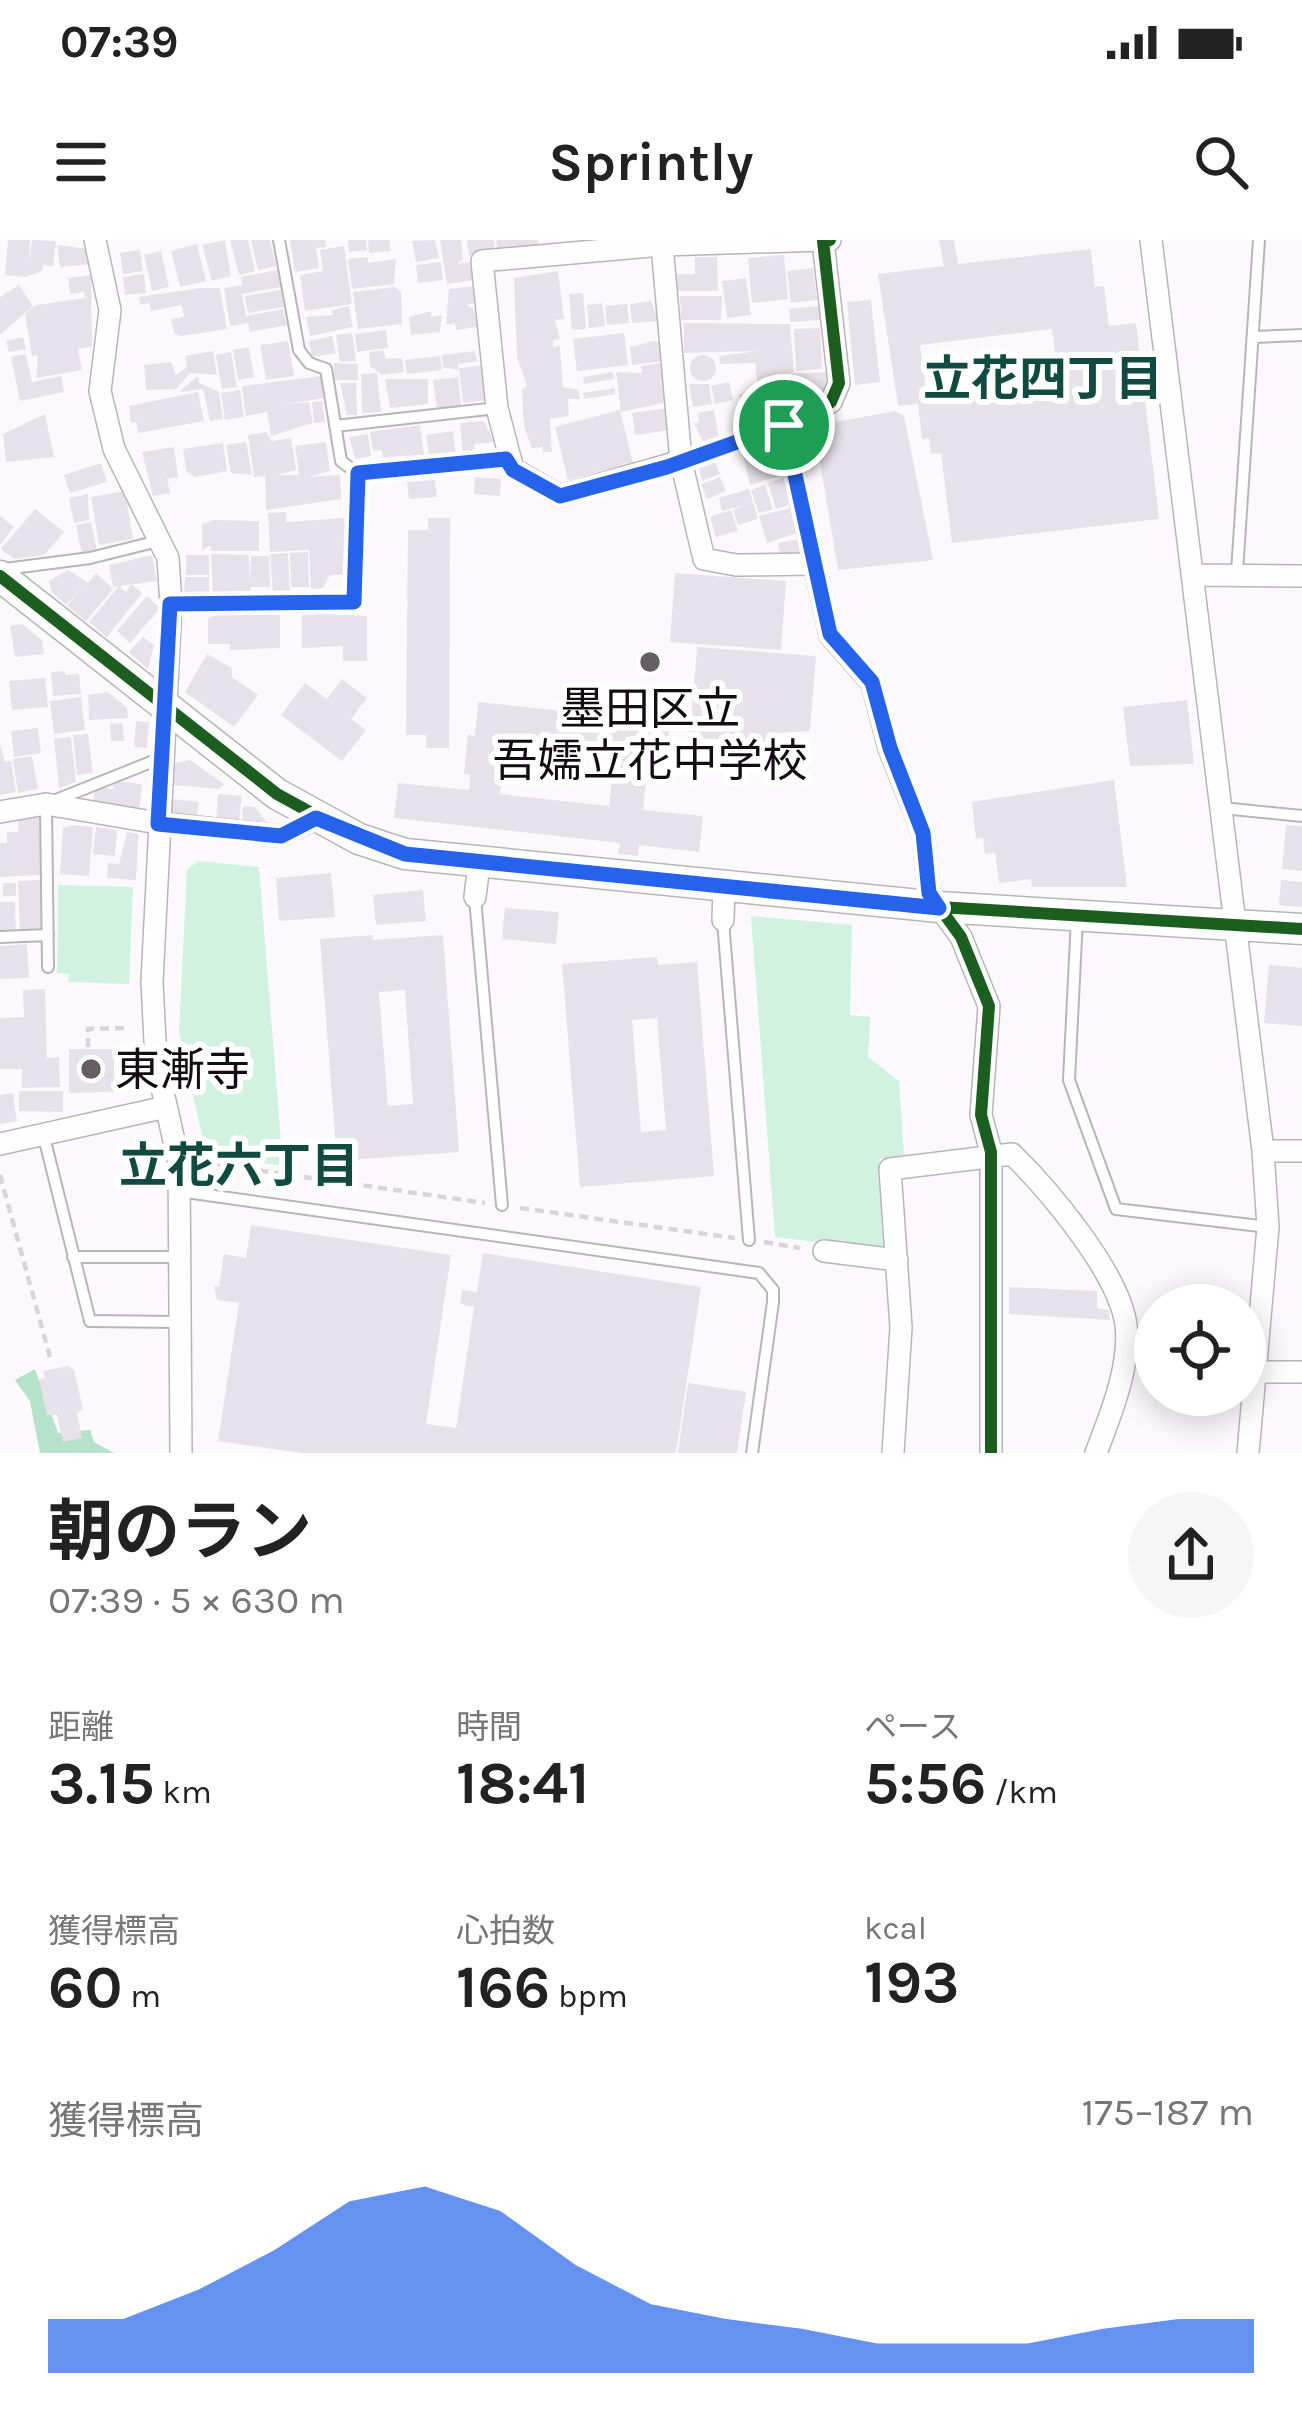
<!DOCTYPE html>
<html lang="ja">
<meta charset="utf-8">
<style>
body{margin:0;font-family:Karla,"Noto Sans JP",sans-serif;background:#f6f6f6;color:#222;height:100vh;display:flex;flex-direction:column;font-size:45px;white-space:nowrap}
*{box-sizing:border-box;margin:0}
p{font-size:39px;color:#767676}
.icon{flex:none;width:66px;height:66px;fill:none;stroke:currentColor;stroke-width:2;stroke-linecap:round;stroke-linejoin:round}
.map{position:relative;height:1213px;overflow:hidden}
.side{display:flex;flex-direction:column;background:#fff;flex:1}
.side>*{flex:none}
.fabs{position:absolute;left:1134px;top:1044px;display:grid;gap:24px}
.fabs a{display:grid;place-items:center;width:132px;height:132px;border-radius:50%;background:#fff;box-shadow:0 6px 30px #0003;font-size:60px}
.pin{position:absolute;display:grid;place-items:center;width:102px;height:102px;color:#fff;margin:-51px;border:6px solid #fff;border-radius:50%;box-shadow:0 3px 12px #0007}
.round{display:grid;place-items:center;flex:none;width:126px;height:126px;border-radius:63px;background:#f6f6f6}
.overview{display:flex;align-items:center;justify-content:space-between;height:204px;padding:0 48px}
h1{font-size:66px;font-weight:700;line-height:90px}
.metrics{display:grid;grid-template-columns:repeat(3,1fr);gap:18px;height:204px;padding:12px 48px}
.metrics div{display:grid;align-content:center}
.metrics b{font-size:60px;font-weight:700}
.metrics small{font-size:33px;font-weight:400}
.metrics p{font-size:33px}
.chart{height:336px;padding:24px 48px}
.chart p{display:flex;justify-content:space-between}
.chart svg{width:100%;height:216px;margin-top:12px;fill:#2563eb;opacity:.7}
.status{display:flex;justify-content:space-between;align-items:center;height:84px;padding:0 60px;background:#fff;direction:ltr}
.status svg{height:33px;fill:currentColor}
header{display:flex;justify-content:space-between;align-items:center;height:156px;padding:0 48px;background:#fff;font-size:54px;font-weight:700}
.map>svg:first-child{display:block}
.green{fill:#d1f2e0}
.forest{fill:#b6e1cb}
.building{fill:#e7e2e9;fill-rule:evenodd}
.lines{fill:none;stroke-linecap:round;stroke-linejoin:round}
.lane-casing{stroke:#b9b4b9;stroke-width:14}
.street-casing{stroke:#b9b4b9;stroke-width:24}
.secondary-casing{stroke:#b9b4b9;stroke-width:33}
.path{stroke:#d7d6d7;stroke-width:4.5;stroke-dasharray:9 6;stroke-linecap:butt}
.lane{stroke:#fffeff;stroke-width:10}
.street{stroke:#fffeff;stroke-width:21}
.secondary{stroke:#fffeff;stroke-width:30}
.cycleway-casing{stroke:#fff;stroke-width:20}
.cycleway{stroke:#1b5e20;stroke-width:12}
.route-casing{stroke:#fff;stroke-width:24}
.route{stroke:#2563eb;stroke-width:15}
.poi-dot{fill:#655f65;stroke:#fff;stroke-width:4.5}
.labels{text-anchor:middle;stroke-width:12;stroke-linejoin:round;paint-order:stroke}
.poi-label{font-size:45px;fill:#130c13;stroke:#fff}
.neighbourhood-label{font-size:48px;font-weight:bold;fill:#104a40;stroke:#fff}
</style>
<div class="status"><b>07:39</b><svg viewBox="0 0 49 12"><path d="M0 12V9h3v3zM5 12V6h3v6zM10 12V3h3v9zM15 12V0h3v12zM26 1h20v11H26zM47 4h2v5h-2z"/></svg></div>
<header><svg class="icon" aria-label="menu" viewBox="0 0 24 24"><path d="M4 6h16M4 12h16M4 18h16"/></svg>Sprintly<svg class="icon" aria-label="search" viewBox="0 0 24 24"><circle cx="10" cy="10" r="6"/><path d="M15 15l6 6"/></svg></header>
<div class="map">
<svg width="1302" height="1213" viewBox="0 0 1302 1213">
<rect width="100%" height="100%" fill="#fcf9fc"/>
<path class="green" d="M198,621L259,627L283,926L218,916L204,904L179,792L187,630Z
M58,645L133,647L129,744L68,742L69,734L57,733Z
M751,676L852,685L850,775L870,777L868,817L899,841L904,915L880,919L890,1011L775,997Z"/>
<path class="forest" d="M35,1129L58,1193L90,1190L94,1202L114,1213H40L30,1161L15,1140Z"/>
<path class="building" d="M8,0H30L29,19L32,0L56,1L53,26L43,25L42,31L26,37L5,35Z
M225,0L231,36L212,41L202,5Z
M230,0H248L255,31L239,35Z
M251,0H270L276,26L258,30Z
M290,0H325L326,7L316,8L319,28L295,32Z
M348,0H366L367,10L349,12Z
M368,0H390V11L369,13Z
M435,0L439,18L416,22L412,1Z
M440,0H461L463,19L457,24L470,22L473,40L447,44Z
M467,0H494L495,14L469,16Z
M496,0H538L539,9L498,14Z
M939,0H954L958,24L1091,9L1095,47L1104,46L1109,86L1136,83L1159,279L952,303L941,213L931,214L929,198L922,199L918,164L898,166L878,34L944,26ZM1052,89L1058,135L926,151L920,105Z
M197,4L206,41L180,47L171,11Z
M57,5L90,9L92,24L60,27Z
M344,6L352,64L305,71L300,35L323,31L320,10Z
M140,10L143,31L123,34L120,13Z
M161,11L169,47L152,51L144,15Z
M784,15L788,59L752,63L748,18Z
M368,17V23L396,19L394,44L352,49L348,19Z
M695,17H717L718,51H677V34H695Z
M441,22L443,40L418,43L416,25Z
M813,28L817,60L791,63L787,31Z
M278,30L281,47L242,54L246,76L283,69L287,85L250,92L248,83L230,86L224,48L242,45L241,37Z
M558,31L564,79L555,80L560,99L553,100V107L560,106L563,147L579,150L580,159H568L569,176L550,179L552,212H543V207L532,208L524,187L522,149L527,146L517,117L514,38Z
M144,34L146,53L125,55L123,37Z
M91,35L92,107L78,109L82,130L36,138L38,115L32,116L25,74L36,65L85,58L84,52L70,54L68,38Z
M746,38L751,75L727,78L722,41Z
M19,45L33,66L0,95V57Z
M473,46L476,63L467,65L474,69L477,87L456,90L455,83L446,85L449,49Z
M395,47L401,52L402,84L358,89L353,52Z
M201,48H220L227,89L181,96L174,93L171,79L184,77L182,65L151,71L149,63L140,65L139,57Z
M281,50L284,67L248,73L245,56Z
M583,53L586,89L572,90L569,54Z
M680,56H722L721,80H681Z
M871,60L880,142L855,145L847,62Z
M651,61L659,81L632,83L630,64Z
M602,63L605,86L589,88L587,65Z
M627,64L629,83L607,85L605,66Z
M349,66L353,87L310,96L306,77L333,75L332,70Z
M819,66L820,80L790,82L789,69Z
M431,71V77L442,75L440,92L411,95L409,77Z
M684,83L790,84L794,132L785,134L826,132L828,151H822V157L778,160L779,167L772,168L770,148H758L755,123L720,124L719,116L758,111L684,113Z
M820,88L822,129L796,131L794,89Z
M386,90L388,108L357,112L355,94Z
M352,93L356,121L340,122L336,95Z
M624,93L628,125L577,131L573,99Z
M332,96L336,113L312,117L309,101Z
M23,97L26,109L9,112L6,101Z
M288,101L294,136L266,140L260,105Z
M653,101L665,103L663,121L632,125L630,107Z
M249,107L254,137L238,140L233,110Z
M383,110L386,119L402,118L404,132L382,135L370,126L369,112Z
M213,111L217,135L190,133L176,149L146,150L144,125L171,122L176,135L187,127L185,116Z
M474,111L478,121L458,124V130L443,127L442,115Z
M231,112L237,147L222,149L216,115Z
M26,114L32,142L61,136L64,152L20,161L11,117Z
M690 128a13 13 0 1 1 26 0a13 13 0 1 1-26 0Z
M440,116L442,130L407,134L405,120Z
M668,122L673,161L621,172L616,132L642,133L641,126Z
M334,123L358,124V140H334Z
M485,125L489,160L463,163L459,128Z
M613,132L614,139L584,144L583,137Z
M377,133L381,172L362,173L361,134Z
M198,136L199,143L219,152L223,179L210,181L203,149L179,152Z
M321,136L325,158L285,164L309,162L313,183L271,196L267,172L246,176L242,146Z
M458,137L461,165L437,168L433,140Z
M385,139H428V164L390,168Z
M729,142L733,160L715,164L711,146Z
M340,143H356L357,175H347Z
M689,144H709L712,164L693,167Z
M615,148V154L584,159L583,153Z
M240,150L244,177L225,180L221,153Z
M766,150L770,177L743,181L739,154Z
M198,152L204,181L138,193L136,182L131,183L129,166Z
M322,161L325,182L314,183L312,162Z
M674,167L678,189L635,195L632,173Z
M620,170L633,223L568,240L555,187Z
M714,170L719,199L703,202L694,183L699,182L698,173Z
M895,171L904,176L933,320L838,330L815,193L820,185Z
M45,174L54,217L6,222L3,194Z
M484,181L494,202L474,204L475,215L463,216L460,183Z
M420,185L424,215L383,217L382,210L373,211L370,192Z
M453,191L456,216L430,220L426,195Z
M266,192L272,201L291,198L296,230L277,235H299L295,206L326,202L330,231L308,237L340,235L341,259L266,270L265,236L254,237L248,195Z
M368,194L371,216L355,219L349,197Z
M779,200L789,233L750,245L742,211Z
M246,202L252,235L231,233L226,205Z
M223,203L227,231L195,237L186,231L183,209Z
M174,207L178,237L167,239L170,253L153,256L142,212Z
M713,217L720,234L702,241L698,223Z
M101,223L107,242L70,253L64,235Z
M475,237L501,239L500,256L474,254Z
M720,237L726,251L707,259L701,244Z
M787,237L795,263L776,269L768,243Z
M435,240L437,257L409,259L407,242Z
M765,245L773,269L759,273L751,250Z
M749,249L758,279L738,285L733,270L744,265L722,271L719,258Z
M125,251L133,299L99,305L91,257Z
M88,254L89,280L74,283L69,258Z
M790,268L797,293L767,303L759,276Z
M35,269L64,292L44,315L14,319L1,309Z
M731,270L738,291L716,297L710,277Z
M286,272V282L344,278L349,283L351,335H330L323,348L311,349L309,310L270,312L268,273Z
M0,276L14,287L0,305Z
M428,278H450L449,508H426V495H406L408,290H428Z
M214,280L259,281V311H211L210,305L202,311V284Z
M91,282L97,310L82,314L76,285Z
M800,299L803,314L781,318L778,303Z
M308,312L309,347H291L290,313Z
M288,313L290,353L273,354L270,314Z
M211,314L249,315L250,341L251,316H269L270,347H250L251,356L213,357Z
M152,315L157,341L113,347L109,325Z
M186,315H209V335H186Z
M68,330L88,343L96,333L113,349L86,381L67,366L82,347L66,365L52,352L49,341Z
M675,333L786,341L781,410L670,402Z
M185,337H209V356H184Z
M131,344L142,353L107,397L89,382L119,346L126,352Z
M147,356L160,368L130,403L117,391Z
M219,374H280V408L230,410V404H208V378Z
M325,374L367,376V421H343V406L302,408V375Z
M22,384L42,400L44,414L15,417L10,386Z
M143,397L154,405L148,429L129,412Z
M697,407L816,416L810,491L777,493L776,504L700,498V492H690Z
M207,414L232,428V437L258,455L234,487L185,452Z
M65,431V435L79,434L81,454L53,456L51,432Z
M45,438L48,467L12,470L9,441Z
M342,439L367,458L351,479L366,490L342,521L281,475L305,443L327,459Z
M108,452L127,468L128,478L89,480L88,455Z
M81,457L85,490L54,494L50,461Z
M1187,460L1194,524L1130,526L1123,467Z
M478,462L670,482L666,520L658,519L656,533L647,532L643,570L703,576L699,612L639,605L638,616L618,614L620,603L394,578L398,543L469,550L470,535L464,534L468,495L475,496ZM506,503L615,514L609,566L500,554Z
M136,481L149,482L147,508L134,507Z
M123,483L124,501H111L110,484Z
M38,488L41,513L14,517L11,491Z
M88,494L93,533L77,535L73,495Z
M71,497L76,542L59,548L54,499Z
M0,505L5,522L11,521L16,552L0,555Z
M32,516L38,549L18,553L13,519Z
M190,520L224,544L219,549L174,545L175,523Z
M1114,540L1127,647H1032L1031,639L999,643L995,613L985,614L983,598L976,599L972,562Z
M114,541L142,544L139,571L93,565L95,547L113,549Z
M218,554L242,556L239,581L216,579Z
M171,559L199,562L197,576L169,573Z
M243,566L255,567L269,585L242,583Z
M41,577L40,635L0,637V603H7V592H18V580Z
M72,585L93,587L89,636L60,634L63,588Z
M1286,585L1302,586V631L1282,629Z
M96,587L117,590L115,616L93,614Z
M127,592L138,594L136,640L107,638L108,623L119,624Z
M331,633L335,677L279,681L276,638Z
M41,640L42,691H20L18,641Z
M1281,640L1302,642V667L1279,665Z
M3,643H16V656H3Z
M423,650L426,681L376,685L373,655Z
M0,662H15L16,693L0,694Z
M505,668L559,672L556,704L502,699Z
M373,695V700L443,695L459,912L337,921L320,699ZM405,750L413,864L388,866L379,752Z
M27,704L29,738L0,739V706Z
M657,717L658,725L697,722L714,936L580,947L562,724ZM657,778L666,890L641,892L632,780Z
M1269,725L1302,728V786L1264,783Z
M45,749L47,818L59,817L60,847L22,848V829H0V778L24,777L23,750Z
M69,809H114V852L69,853Z
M19,851H63V872L19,871Z
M13,853L17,881L0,884V855Z
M251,985L451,1015L426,1184L456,1188L474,1067L460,1064L462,1050L477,1052L483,1013L701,1047L676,1213H302L218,1201L239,1063L217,1060L214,1046L219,1047L224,1014L246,1018Z
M1009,1047L1097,1051V1068L1109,1070L1110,1080L1009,1074Z
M68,1126L74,1130L83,1169L77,1173L82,1198L63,1202L57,1175H47L39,1139L45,1138L43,1131Z
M688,1143L746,1152L737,1213H678Z"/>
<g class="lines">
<g class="lane-casing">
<path id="lane" d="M279,0L299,110L309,123L326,129L341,221L358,234
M1255,97L1302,95
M335,186L497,168
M681,221L784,185
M5,329L90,318L158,301
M1237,332L1259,0
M172,364L354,361L358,234L506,219
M1222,568L1302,576
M475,658L502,965
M1077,678L1069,840L1116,969L1268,987
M723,681L749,1000
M0,697L48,695
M48,727L46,564L161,518
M43,893L90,1081L180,1082
M179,951L759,1033L773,1050V1062L752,1213
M73,1017H178"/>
</g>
<g class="street-casing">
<path id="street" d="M95,0L110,70L100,151L114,209L168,318L171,364L152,742L156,821L179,923L181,1213
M830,0L823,1L839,143L831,162L784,185L830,395L872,443L889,508L923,593L929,653L961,697L989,766L981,875L991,912V1213
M1151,0L1263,911L1268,987L1248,1213
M662,5L681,221L704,319L736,325L814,324
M681,221L560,256L513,229L497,168L482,21L662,5L823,0
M1192,335L1302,336
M0,572L46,564L158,583L281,596L317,578
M475,657L479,624
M723,680L724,648
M0,904L166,867
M1263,911H1302
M824,1011L897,1020
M1255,1132H1302
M893,1213L901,1087L890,929L1012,914C1049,950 1119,1033 1126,1085C1131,1126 1110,1176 1096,1213"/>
</g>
<g class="secondary-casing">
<path id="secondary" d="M0,336L277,554L359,599L405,614L939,667L1302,689"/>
</g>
<path class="path" d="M88,807V789L130,788
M200,922L485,963
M0,935L50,1117
M520,968L735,998
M764,1002L800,1008"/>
<use href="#lane" class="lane"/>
<use href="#street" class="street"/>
<use href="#secondary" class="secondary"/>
<g class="cycleway-casing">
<path id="cycleway" d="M830,0L823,1L839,143L831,162L784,185L830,395L872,443L889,508L923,593L929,653L961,697L989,766L981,875L991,912V1213
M0,336L277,554L359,599L405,614L939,667L1302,689"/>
</g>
<use href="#cycleway" class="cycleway"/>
</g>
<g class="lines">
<g class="route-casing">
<path id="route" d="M784,185L830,394L872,442L890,508L923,593L929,653L939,668L405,614L316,578L281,596L158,584L170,364L354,362L358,233L506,219L513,230L560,256L667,227Z"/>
</g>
<use href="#route" class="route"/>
</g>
<g class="poi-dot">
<circle cx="650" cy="422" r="12"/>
<circle cx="91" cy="829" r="12"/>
</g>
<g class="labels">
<g class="poi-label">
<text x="650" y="484">墨田区立<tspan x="650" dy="52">吾嬬立花中学校</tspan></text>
<text x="115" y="845" text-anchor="start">東漸寺</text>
</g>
<g class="neighbourhood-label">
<text x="1043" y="155">立花四丁目</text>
<text x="239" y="942">立花六丁目</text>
</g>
</g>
</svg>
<div class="fabs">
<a><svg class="icon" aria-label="locate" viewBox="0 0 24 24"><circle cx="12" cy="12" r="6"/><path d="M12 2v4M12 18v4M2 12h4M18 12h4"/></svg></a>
</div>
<div class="pin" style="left:784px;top:185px;background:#1e9e55"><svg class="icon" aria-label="arrive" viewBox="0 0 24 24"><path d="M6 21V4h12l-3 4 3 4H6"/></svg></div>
</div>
<section class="side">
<div class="overview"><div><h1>朝のラン</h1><p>07:39 · 5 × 630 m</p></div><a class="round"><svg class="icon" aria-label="share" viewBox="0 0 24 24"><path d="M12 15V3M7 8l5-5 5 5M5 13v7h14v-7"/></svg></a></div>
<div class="metrics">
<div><p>距離</p><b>3.15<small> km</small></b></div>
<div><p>時間</p><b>18:41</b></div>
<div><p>ペース</p><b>5:56<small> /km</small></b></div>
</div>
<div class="metrics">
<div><p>獲得標高</p><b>60<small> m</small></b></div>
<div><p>心拍数</p><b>166<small> bpm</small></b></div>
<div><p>kcal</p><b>193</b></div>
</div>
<div class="chart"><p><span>獲得標高</span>175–187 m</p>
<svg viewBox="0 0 160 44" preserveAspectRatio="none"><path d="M0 44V33L10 33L20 27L30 19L40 9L50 6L60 11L70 22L80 30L90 33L100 35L110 38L120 38L130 38L140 35L150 33L160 33V44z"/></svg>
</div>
</section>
